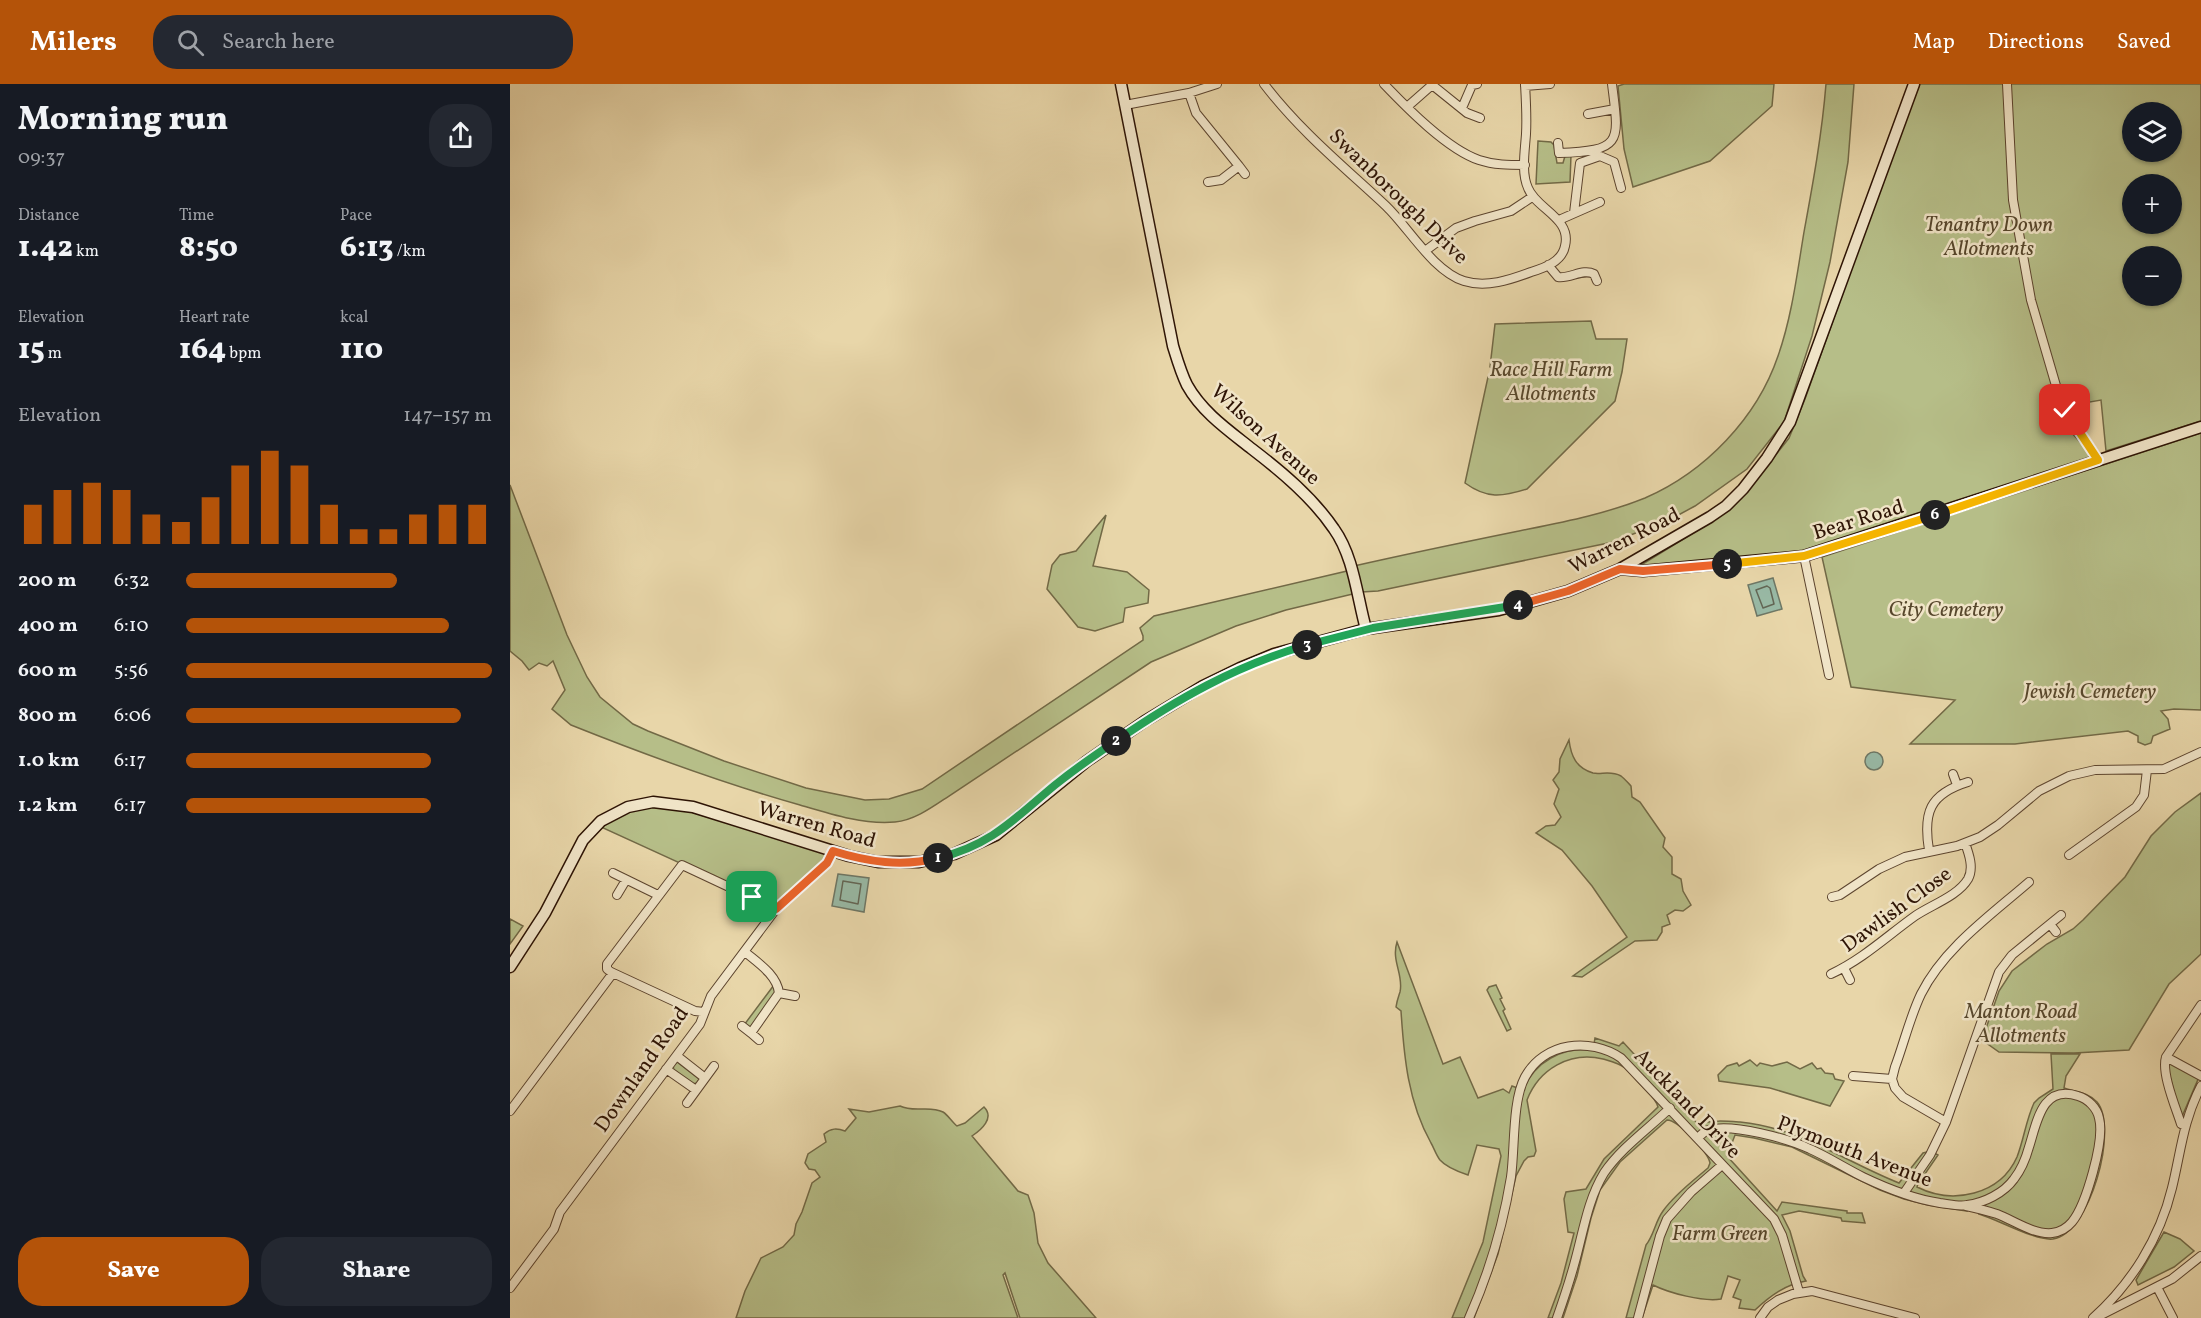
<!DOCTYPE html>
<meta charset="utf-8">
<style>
body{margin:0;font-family:Vollkorn,serif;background:#242831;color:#f1f3f6;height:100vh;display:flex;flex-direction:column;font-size:22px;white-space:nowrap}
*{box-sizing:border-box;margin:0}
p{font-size:20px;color:#9ea1a6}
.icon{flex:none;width:33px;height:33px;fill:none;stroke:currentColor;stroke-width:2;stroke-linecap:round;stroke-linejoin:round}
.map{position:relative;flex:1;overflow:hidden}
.sheet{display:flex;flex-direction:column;background:#171b24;width:510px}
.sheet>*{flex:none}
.controls{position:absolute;left:1612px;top:18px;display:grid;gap:12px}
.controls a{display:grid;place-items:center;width:60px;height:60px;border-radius:50%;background:#171b24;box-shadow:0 2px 4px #0004;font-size:30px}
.pin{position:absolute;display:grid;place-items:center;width:51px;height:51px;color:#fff;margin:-26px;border-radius:12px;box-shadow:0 3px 9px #0006}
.km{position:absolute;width:30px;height:30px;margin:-15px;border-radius:50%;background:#222;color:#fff;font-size:16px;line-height:30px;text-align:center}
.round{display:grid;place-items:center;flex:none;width:63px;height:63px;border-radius:24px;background:#242831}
.overview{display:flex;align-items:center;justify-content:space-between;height:102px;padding:0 18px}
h1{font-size:33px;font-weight:800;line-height:45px}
.stats{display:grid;grid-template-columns:repeat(3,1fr);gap:9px;height:102px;padding:6px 18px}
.stats div{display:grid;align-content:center}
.stats b{font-size:30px;font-weight:800}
.stats small{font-size:16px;font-weight:400}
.stats p{font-size:16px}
.chart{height:168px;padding:12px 18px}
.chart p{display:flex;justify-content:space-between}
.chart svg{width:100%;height:108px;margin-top:6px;stroke:#b45309;stroke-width:6}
.cta{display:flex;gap:12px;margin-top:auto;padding:12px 18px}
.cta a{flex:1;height:69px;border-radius:24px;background:#b45309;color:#fff;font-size:24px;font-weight:800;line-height:69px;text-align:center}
.cta a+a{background:#242831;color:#f1f3f6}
ul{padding:0 18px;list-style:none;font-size:20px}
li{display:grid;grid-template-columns:96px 72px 1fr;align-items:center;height:45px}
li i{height:15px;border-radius:8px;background:#b45309}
header{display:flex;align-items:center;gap:36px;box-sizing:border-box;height:84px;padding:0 30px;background:#b45309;color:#fff}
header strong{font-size:28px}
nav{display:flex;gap:33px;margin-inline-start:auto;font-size:21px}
.search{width:420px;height:54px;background:#242831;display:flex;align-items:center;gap:15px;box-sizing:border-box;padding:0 21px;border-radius:24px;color:#9ea1a6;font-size:22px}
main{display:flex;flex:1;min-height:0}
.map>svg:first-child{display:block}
.green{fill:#b6be88;stroke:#726946;stroke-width:1.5;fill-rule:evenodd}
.water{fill:#98b9a5;stroke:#6e7765;stroke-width:1.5}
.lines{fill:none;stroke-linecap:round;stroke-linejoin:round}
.shore{stroke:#636655;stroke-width:1.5}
.street-casing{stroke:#5c442e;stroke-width:10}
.secondary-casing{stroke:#2e1405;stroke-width:13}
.street{stroke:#f0e4c7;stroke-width:8}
.secondary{stroke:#f0e4c7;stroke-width:10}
.split-1-casing{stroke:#fff;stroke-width:12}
.split-2-casing{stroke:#fff;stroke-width:12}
.split-3-casing{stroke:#fff;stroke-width:12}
.split-4-casing{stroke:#fff;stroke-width:12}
.split-5-casing{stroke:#fff;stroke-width:12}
.split-6-casing{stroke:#fff;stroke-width:12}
.split-7-casing{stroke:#fff;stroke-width:12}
.split-1{stroke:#f0652b;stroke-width:8}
.split-2{stroke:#22a559;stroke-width:8}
.split-3{stroke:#22a559;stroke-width:8}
.split-4{stroke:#22a559;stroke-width:8}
.split-5{stroke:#f0652b;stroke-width:8}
.split-6{stroke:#f5b400;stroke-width:8}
.split-7{stroke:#f5b400;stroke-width:8}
.labels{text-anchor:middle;stroke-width:5;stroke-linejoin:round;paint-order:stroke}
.street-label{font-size:21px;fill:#2e1405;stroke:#f0e4c7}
.park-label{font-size:21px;font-style:italic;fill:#57472c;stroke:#f0e4c7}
</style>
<header>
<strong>Milers</strong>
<div class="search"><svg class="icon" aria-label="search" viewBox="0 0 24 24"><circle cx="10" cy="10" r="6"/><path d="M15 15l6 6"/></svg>Search here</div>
<nav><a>Map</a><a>Directions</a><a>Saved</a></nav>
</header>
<main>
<section class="sheet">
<div class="overview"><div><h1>Morning run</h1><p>09:37</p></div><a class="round"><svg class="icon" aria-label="share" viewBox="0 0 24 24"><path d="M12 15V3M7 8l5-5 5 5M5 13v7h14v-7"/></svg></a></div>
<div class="stats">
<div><p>Distance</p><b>1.42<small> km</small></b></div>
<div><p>Time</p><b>8:50</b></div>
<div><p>Pace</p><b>6:13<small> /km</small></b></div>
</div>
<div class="stats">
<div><p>Elevation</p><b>15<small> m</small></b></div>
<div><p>Heart rate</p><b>164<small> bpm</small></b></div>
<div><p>kcal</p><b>110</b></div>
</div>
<div class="chart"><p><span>Elevation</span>147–157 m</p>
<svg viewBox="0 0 160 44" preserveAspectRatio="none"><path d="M5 44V28M15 44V22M25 44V19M35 44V22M45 44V32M55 44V35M65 44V25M75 44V12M85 44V6M95 44V12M105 44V28M115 44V38M125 44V38M135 44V32M145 44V28M155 44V28"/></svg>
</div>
<ul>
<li><b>200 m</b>6:32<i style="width:69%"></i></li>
<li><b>400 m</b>6:10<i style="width:86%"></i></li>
<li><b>600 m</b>5:56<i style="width:100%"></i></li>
<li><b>800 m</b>6:06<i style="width:90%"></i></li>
<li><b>1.0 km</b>6:17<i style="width:80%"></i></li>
<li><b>1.2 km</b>6:17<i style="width:80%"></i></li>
</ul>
<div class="cta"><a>Save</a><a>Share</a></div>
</section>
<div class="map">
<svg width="1691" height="1234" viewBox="0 0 1691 1234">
<rect width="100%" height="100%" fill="#e8d6a9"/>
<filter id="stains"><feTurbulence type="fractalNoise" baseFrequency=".00333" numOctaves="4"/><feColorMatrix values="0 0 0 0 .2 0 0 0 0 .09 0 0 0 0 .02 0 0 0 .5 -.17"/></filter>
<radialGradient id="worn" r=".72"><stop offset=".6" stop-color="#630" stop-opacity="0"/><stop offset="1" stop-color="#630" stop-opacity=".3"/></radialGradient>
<path class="green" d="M1114,0H1264L1262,22L1200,77L1123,103L1114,65L1108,2Z
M1316,0H1344L1338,78L1320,178L1302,252L1274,338L1237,385L1185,422L1161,435L1103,458L868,507L851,508L776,526L726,542L641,578L442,710C425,721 406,736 385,738C354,741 320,730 290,721C212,699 136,671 61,641L42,625L55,606L43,577L37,582L29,579L19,586L12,577L0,567V401L57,551L77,593L90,613L123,640L138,647L214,677L296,704L355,716L379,715L412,705L633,556V552L630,544L644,532L837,487L844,482C897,470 950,459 1004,448C1048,439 1093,431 1135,414C1195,388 1247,334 1268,272C1282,232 1287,190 1294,148C1303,99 1312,50 1316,0Z
M1410,0H1691V337L1596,367L1591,316L1550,323L1561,348L1580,369L1578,375L1308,464L1284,470L1134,482L1131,481L1203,437L1235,410L1279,354L1295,315L1391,46ZM1623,28H1662V68H1623ZM1623,100H1662V140H1623ZM1623,172H1662V212H1623Z
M1028,57L1041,58L1044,61L1047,79H1053L1055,72L1061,71L1060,98L1026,100Z
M1081,237L1086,255H1117L1112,288L1105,317L1017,405C992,413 977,415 955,399L978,293L983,290L984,286L980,283L985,240Z
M1691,349V626L1664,625L1651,627L1658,635L1660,645L1643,652L1641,659L1635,661L1628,658V652L1618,647L1505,660H1400L1445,616L1341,603L1312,473Z
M596,431L583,482L617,488L639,506L638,519L615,524L613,538L585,547L568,543L537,505L542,481L550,471L566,467Z
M1059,656C1061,672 1066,684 1083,689C1091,691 1100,686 1111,692C1115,695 1118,699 1121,702L1122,713L1130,718L1155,754L1153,763L1162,773V790L1171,795L1173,807L1181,821L1173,827L1165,826L1157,831L1160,840L1152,843V848L1147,856L1125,857L1072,893L1063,892L1117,853L1082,802L1052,766L1026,749L1036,742L1045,741L1051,733L1044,720L1049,705L1043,696L1049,688L1050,675Z
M1691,709V870L1659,900L1619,966L1564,969L1489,968L1472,956L1489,907L1502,887L1537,860L1563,845L1573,836L1615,793L1641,752L1665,728Z
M139,723L178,727L312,768L319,773L266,823L91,743L117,728Z
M0,835L13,842L0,860Z
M887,858L933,980L950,973L968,1014L993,1005L999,1009L1002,1002L1013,1006C1025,977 1052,963 1083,966L1085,954L1109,962L1113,958L1188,1040C1202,1036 1215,1037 1230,1038C1290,1044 1334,1077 1389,1099L1413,1069L1421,1067L1428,1071L1408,1100L1407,1103C1443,1121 1490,1111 1507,1073C1514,1055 1516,1036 1524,1019L1529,1014L1543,1005L1541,970H1570L1556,992L1554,1004C1566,1008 1578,1008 1587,1018C1609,1044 1580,1150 1543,1155C1525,1157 1489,1136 1469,1130L1471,1127L1456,1122L1457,1127L1418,1121L1394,1115L1370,1106L1282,1063L1244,1054L1225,1051L1217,1072L1267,1127L1272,1118L1337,1127V1129H1352L1355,1139L1332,1137L1331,1134L1289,1127L1272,1131L1280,1147L1293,1192L1296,1197C1276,1200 1260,1212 1245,1226L1229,1224L1231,1216L1223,1213L1230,1196L1218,1192L1211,1215C1193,1218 1159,1209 1143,1201L1132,1234H1116L1136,1161C1144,1151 1145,1138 1153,1127C1165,1110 1183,1097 1198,1084L1200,1079C1198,1068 1168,1036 1157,1036L1110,1078L1090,1106L1081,1134L1067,1192L1053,1234H1038L1051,1199L1064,1149L1058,1148L1054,1115L1056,1108L1076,1105L1094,1075L1148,1023C1146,1014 1137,1008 1131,1001C1126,996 1121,989 1115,984C1109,979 1100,977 1093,975C1060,967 1029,985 1017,1016L1026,1067L1024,1072L1018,1073L1014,1077L1006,1092L988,1170L964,1234H942L973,1158L991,1072L989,1065L967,1061L958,1091C949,1088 936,1083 930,1076C926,1071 924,1064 921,1059C898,1018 894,973 891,927L886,923C887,916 888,914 890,908C894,891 881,877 887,858Z
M264,901L266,908L243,941L240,943L234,941Z
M986,901L992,914L990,915L995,925L993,927L1001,945L997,947L977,906L979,903Z
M1240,976L1247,982L1250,979L1262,982L1277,978L1290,985L1302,979L1307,985L1311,984L1315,989L1323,990L1325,995L1334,997L1320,1022L1260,1004L1209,997L1208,991L1217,982L1227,979L1229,982Z
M1656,977L1689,993L1671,1035Z
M167,978L189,995L188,999L182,1000L164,986L163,982Z
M390,1022C404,1029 419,1021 433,1028C438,1031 442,1038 447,1042L455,1039L474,1023C485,1034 471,1046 462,1052L508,1107L518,1111L524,1129L528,1159L538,1179L586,1234H510L495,1189L493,1191L508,1234H226L235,1207L251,1174L273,1163L284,1151L286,1140L292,1128L302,1099L310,1093L305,1086L299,1085L295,1079L298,1070L316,1058L314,1050C321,1044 327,1044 335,1047L346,1034L339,1025L359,1028Z
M1654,1148L1670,1155L1684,1167L1664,1183L1628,1201L1626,1196Z"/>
<path class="water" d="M1263,494L1272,525L1247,532L1238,501Z
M1355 677a9 9 0 1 1 18 0a9 9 0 1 1-18 0Z
M328,790L359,794L354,828L322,822Z"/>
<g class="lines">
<path class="shore" d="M1257,502L1260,504L1264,520L1253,524L1246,506Z
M333,797L351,800L348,820L330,816Z"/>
<g class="street-casing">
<path id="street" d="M754,0C790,47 833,82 876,122C899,144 923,187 954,197C976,204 1000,196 1021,188C1034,184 1052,178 1055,162C1062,134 1026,125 1018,104C1011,89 1015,66 1016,50C1017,33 1016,17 1015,0
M874,0C897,24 937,65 969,76C984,81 999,81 1015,81
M921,0L957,29L970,34
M1497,0L1503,116L1521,216L1549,312L1560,334L1589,376
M1015,2L1040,0
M679,9L686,29L729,82L711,96L698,98
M615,21L679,9L707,0
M897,23L922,1
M952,24L962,1L967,0
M1078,30L1105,25
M1048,59L1049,69C1114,67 1109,57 1102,0
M729,82L735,90
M1064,129L1070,79L1090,72L1104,78L1111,104
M1049,136L1090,118
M915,167L946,144L965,137L1001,127L1022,113
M1038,181L1048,193C1060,195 1073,184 1084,190L1087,197
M1294,472L1319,591
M1443,690L1447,701
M1419,766C1413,729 1419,710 1458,698
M1559,771L1626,723L1634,711L1637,686
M103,789L148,811
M107,811L116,796
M1322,813L1330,811L1369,785L1395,773L1447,762L1470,753L1488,741L1529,707L1559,692L1585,686L1654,685L1691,668
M1540,840L1546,848
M1334,884L1340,896
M1321,890C1353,875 1377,852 1405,832C1421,821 1448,812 1458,795C1464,784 1459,770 1455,759
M269,909L285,912
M1691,921L1656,973L1691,992
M194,928L185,927L101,888L97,885V880L172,781L266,825
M232,942L241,949L269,909C267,891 248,879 235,868
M241,949L249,956
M167,972L195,994
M1656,973C1651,989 1666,1024 1671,1040L1675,1042
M156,985L186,1006
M1343,992L1382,995
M177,1019L204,982
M0,1027L103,889
M1436,1038L1393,1013L1385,1004L1382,995L1385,983C1394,959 1400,933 1411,910C1434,864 1481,831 1519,798
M1188,1054C1191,1051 1194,1047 1199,1046C1222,1039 1279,1055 1300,1065C1318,1073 1335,1084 1353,1093C1376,1104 1404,1115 1430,1119C1439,1120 1449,1123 1457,1121C1474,1119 1494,1109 1504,1095C1511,1086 1516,1074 1519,1063C1527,1038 1532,1000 1568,1012C1578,1015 1587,1024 1589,1034C1595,1056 1576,1121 1562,1138C1557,1144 1550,1148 1542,1149C1524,1151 1503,1136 1487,1130C1477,1127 1466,1124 1456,1122
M1394,1109L1420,1071L1436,1038L1489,888L1502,871L1551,831
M1647,1203L1663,1234
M0,1204L44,1145L50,1128L190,940L201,912L266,825L317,779L323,767
M1591,1231L1662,1195L1691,1172
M959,1234C979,1189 993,1142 1001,1093C1005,1065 1002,1017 1015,993C1034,958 1080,953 1111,974L1264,1135L1272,1151L1289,1208
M1047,1234C1053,1217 1059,1199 1064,1181C1073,1150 1077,1117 1094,1089C1111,1064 1138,1045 1160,1024
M1128,1234L1150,1152L1157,1135L1181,1108L1212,1081
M1250,1234L1258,1223L1268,1216L1283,1210L1302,1207L1405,1234
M1583,1234C1621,1200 1650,1154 1662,1104C1671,1067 1673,1037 1691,1002"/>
</g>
<g class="secondary-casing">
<path id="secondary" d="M611,0L663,262C667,275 671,289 677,301C692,328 718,346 742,365C772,388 803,414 824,445C844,473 847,513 856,545
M1110,485L1133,487L1294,472L1691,343
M0,883L35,829L73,756L91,737L118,723L143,718L183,723L339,772L368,778H409L444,770L486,751L577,677L635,637L693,602L730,584L764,570L856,545L989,526L1016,519L1058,507L1110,485L1200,433L1216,422L1233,405L1257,374L1280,338L1404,0"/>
</g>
<use href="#street" class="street"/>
<use href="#secondary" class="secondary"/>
</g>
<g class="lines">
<g class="split-1-casing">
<path id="split-1" d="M242,813L266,825L317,779L323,767C358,778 392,783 428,774"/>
</g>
<g class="split-2-casing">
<path id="split-2" d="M428,774C482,761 505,734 545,701C565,685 585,671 606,657"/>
</g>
<g class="split-3-casing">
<path id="split-3" d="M606,657C667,615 725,582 797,561"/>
</g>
<g class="split-4-casing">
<path id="split-4" d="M797,561L863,544L1008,521"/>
</g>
<g class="split-5-casing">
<path id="split-5" d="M1008,521L1058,507L1110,485L1133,487L1217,480"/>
</g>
<g class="split-6-casing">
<path id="split-6" d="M1217,480L1294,472L1425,431"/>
</g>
<g class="split-7-casing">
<path id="split-7" d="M1425,431L1588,376L1555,326"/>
</g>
<use href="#split-1" class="split-1"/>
<use href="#split-2" class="split-2"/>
<use href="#split-3" class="split-3"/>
<use href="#split-4" class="split-4"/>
<use href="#split-5" class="split-5"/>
<use href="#split-6" class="split-6"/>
<use href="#split-7" class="split-7"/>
</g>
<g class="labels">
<g class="street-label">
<text transform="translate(889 112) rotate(44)" y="7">Swanborough Drive</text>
<text transform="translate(756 350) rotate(42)" y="7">Wilson Avenue</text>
<text transform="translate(1348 435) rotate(-17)" y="7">Bear Road</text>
<text transform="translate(1114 456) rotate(-27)" y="7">Warren Road</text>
<text transform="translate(307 740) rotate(16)" y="7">Warren Road</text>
<text transform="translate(1386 825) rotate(-36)" y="7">Dawlish Close</text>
<text transform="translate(131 985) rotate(-55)" y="7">Downland Road</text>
<text transform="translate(1178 1019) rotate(46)" y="7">Auckland Drive</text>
<text transform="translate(1345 1067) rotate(21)" y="7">Plymouth Avenue</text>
</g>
<g class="park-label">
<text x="1479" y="147">Tenantry Down<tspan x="1479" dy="24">Allotments</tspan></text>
<text x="1041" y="292">Race Hill Farm<tspan x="1041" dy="24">Allotments</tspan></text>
<text x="1436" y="532">City Cemetery</text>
<text x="1580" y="614">Jewish Cemetery</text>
<text x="1511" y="934">Manton Road<tspan x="1511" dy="24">Allotments</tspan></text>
<text x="1210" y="1156">Farm Green</text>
</g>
</g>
<rect width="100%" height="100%" filter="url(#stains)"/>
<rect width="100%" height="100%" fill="url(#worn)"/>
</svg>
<div class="controls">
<a><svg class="icon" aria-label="layers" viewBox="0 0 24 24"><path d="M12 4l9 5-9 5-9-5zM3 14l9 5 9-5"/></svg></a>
<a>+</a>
<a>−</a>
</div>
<div class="pin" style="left:242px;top:813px;background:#1e9e55"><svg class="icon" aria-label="arrive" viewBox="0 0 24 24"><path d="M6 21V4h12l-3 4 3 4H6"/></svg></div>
<div class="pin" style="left:1555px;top:326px;background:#d93025"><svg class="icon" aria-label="check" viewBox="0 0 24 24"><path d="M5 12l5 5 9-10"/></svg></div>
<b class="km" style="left:428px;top:774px">1</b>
<b class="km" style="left:606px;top:657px">2</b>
<b class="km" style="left:797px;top:561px">3</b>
<b class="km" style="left:1008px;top:521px">4</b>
<b class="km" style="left:1217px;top:480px">5</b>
<b class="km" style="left:1425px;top:431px">6</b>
</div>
</main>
